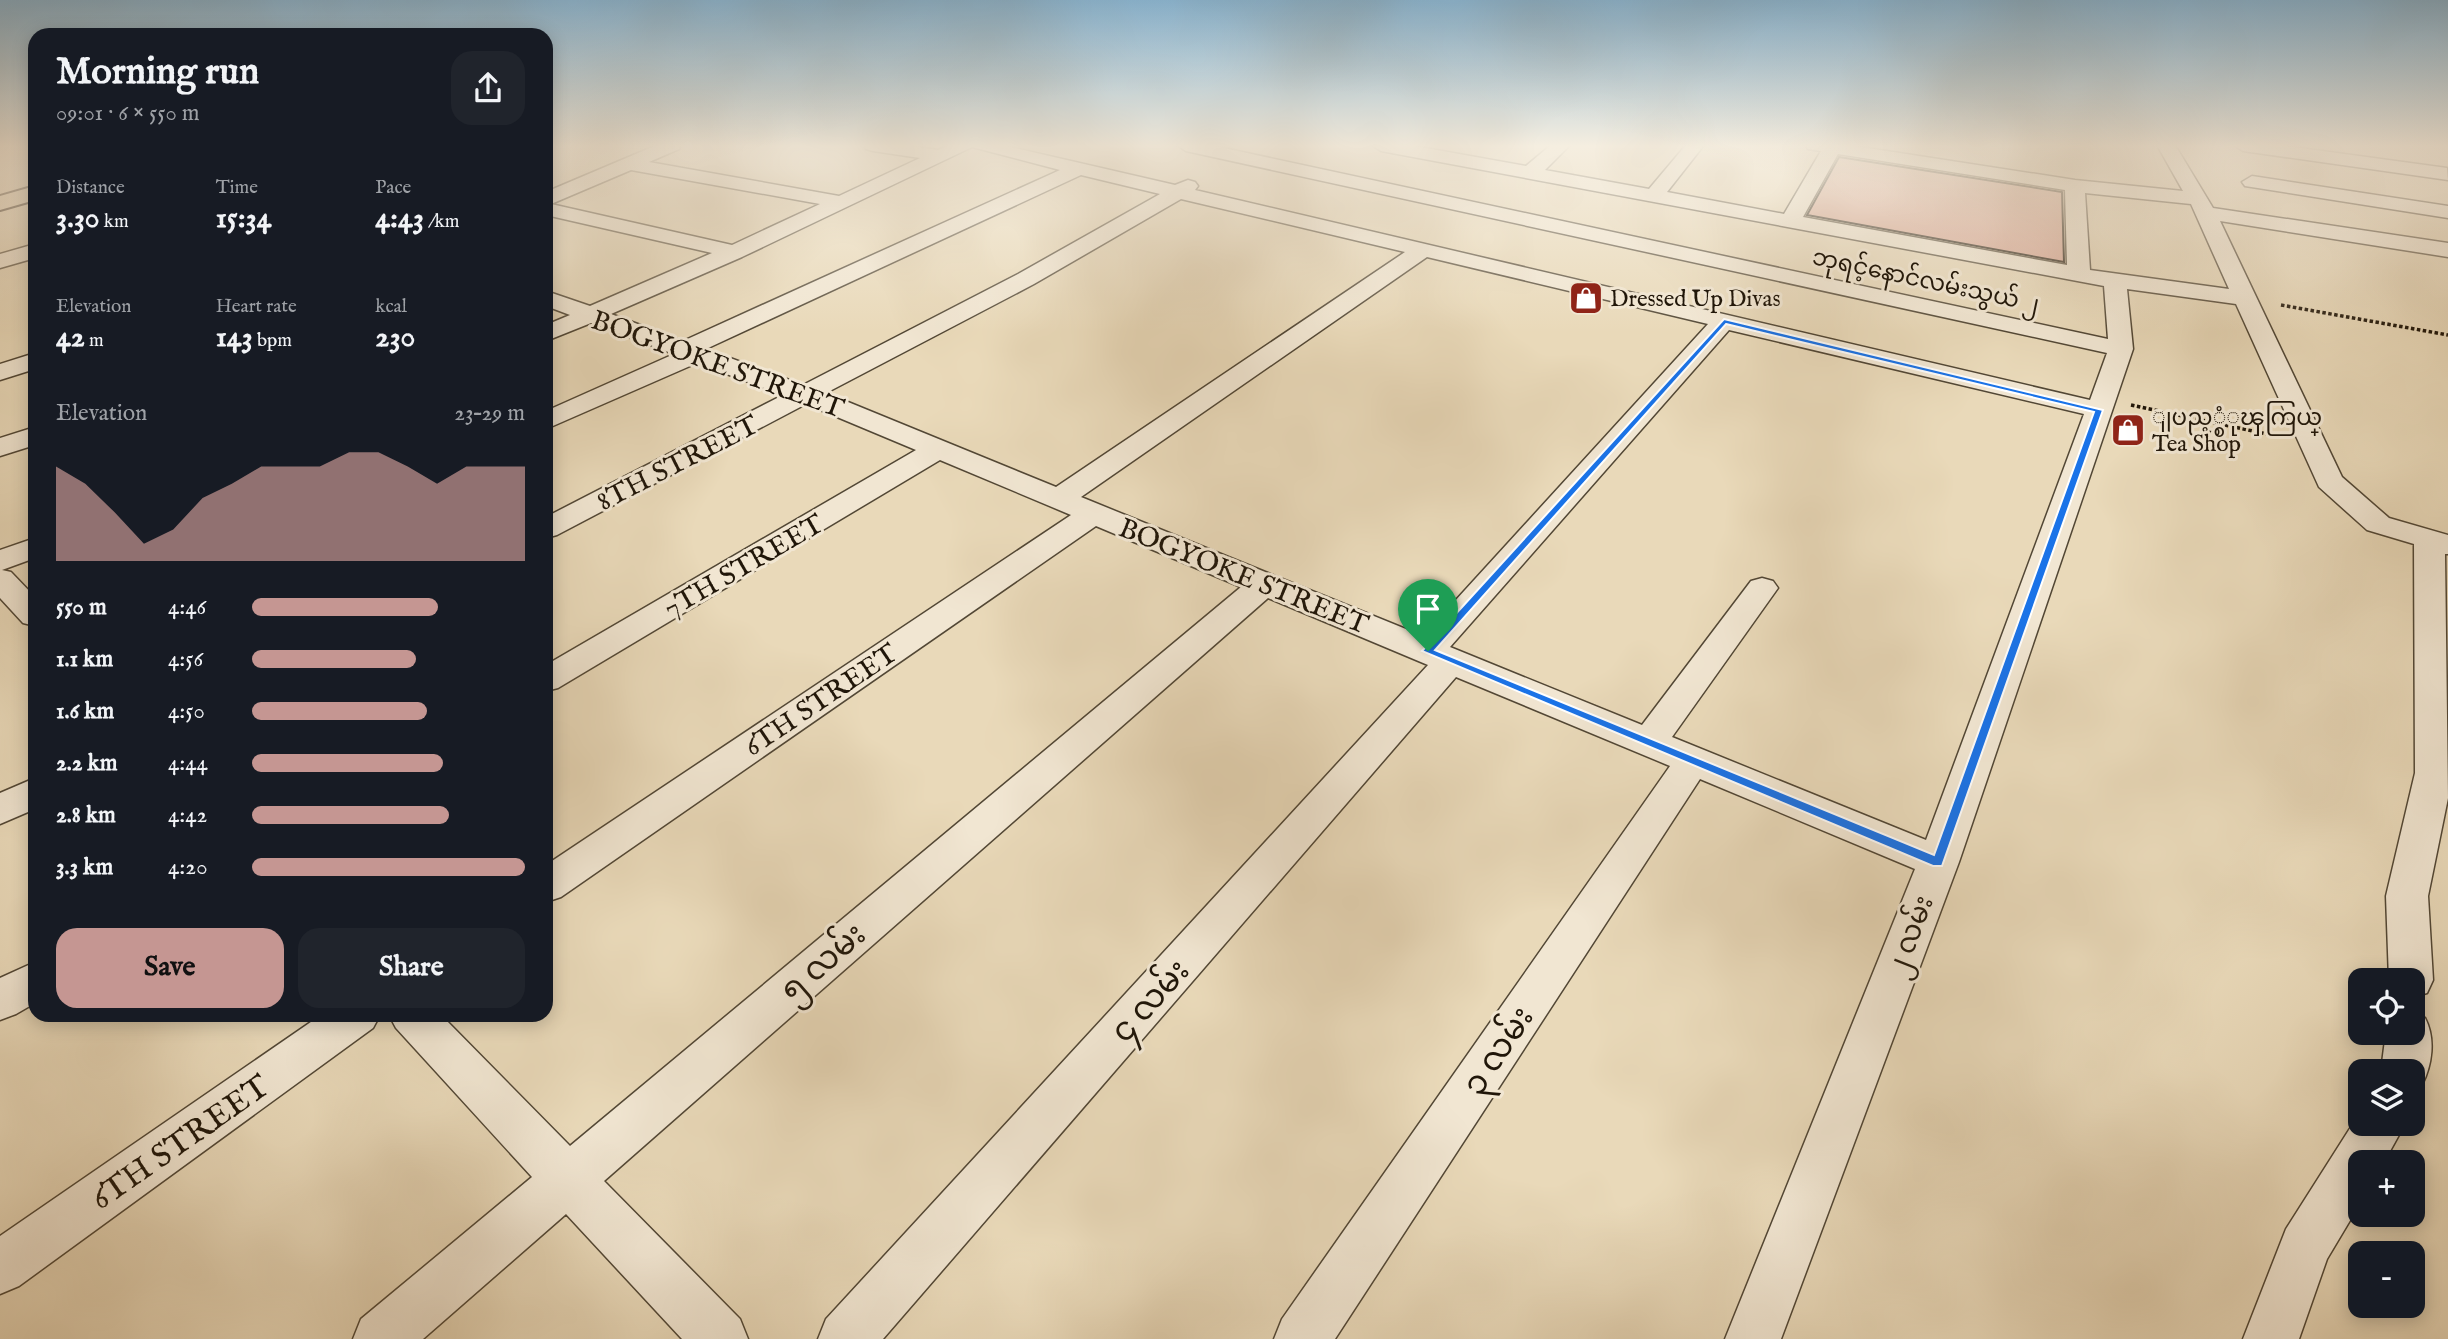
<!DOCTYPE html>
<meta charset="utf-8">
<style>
body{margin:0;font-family:"IM FELL English","Noto Sans Myanmar",serif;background:#20242c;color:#f1f3f6;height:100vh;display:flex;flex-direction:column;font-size:26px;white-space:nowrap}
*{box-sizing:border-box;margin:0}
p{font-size:23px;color:#9ea1a6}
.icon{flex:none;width:38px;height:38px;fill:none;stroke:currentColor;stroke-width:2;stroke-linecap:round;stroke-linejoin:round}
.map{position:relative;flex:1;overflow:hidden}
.sheet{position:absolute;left:28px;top:28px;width:525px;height:994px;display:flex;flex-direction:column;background:#171b24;border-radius:21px;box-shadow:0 4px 18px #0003}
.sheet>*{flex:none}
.buttons{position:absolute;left:2348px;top:968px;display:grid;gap:14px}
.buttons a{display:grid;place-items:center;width:77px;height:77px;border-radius:14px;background:#171b24;box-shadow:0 4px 18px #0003;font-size:35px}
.pin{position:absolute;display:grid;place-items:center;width:60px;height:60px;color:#fff;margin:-72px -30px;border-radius:50% 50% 50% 0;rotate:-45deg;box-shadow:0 0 7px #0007}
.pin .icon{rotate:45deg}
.round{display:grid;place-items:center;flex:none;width:74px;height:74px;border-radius:21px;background:#20242c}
.summary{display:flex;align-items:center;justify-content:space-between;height:119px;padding:0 28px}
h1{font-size:38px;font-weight:700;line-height:52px}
.metrics{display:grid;grid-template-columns:repeat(3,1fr);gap:10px;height:119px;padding:7px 28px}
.metrics div{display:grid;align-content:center}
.metrics b{font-size:30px;font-weight:700}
.metrics small{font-size:19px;font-weight:400}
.metrics p{font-size:19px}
.chart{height:196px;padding:14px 28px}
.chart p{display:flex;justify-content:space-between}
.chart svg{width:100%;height:126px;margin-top:7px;fill:#c59692;opacity:.7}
.primary-button{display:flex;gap:14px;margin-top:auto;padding:14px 28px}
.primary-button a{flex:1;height:80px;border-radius:21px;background:#c59692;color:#111;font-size:28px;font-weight:700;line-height:80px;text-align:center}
.primary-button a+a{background:#20242c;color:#f1f3f6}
ul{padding:0 28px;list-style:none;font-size:23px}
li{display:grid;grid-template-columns:112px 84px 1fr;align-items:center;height:52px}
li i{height:18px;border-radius:9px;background:#c59692}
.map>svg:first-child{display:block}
.building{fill:#deaa98;stroke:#201609;stroke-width:2}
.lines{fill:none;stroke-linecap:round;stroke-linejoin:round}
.minor-casing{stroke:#524735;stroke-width:3}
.major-casing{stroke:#201609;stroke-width:4}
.path{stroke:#201609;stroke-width:3.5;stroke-dasharray:3.5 2.5;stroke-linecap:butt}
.minor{fill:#f1e6d2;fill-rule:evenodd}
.major{fill:#e9d9b9;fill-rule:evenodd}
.route{fill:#1a73e8;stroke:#fff;stroke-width:2;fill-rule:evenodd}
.labels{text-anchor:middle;stroke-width:6;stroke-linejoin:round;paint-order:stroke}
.far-street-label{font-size:23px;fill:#201609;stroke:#f1e6d2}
.far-poi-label{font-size:23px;fill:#201609;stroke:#f1e6d2;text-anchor:start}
.street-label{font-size:28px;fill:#201609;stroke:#f1e6d2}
.near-street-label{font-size:33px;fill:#201609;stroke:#f1e6d2}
</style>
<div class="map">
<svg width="2448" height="1339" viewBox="0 0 2448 1339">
<rect width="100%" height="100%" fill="#e9d9b9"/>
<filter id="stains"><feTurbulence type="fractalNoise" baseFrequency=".00286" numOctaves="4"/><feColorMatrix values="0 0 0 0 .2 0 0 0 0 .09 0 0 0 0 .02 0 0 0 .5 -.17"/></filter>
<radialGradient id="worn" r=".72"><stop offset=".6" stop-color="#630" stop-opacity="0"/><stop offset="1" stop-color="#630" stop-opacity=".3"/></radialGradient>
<path class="building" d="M1839,157L2062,192L2064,262L1807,215Z"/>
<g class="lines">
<g class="minor-casing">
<path id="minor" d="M657,145H681L679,149L649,162L839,196L920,158L873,151L866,149L864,145H905L938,150L950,145H1002L1175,185L1188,180L1195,182L1198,186L1195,190L2090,400L2107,353L1186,151L1177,145H1210L2108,339L2104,286L1381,151L1372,145H1409L1526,166L1551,145H1570L1545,170L1649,189L1686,145H1704L1667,192L1784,214L1821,151L1808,149L1806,145H1848L2075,180L2183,191L2157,145H2175L2213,208L2448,243V257L2220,221L2342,477L2389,518L2448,535V554H2445L2448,798L2428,896L2433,980L2427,993L2413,997V980H2389L2386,896L2415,773L2414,544L2367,530L2319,487L2236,304L2127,289L2133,349L1959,862L1781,1339H1725L1915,869L1700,779L1335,1339H1274L1282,1319L1670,766L1456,677L883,1339H818L826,1319L1428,665L1268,598L604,1181L740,1319L748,1339H682L566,1214L423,1339H353L361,1319L532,1177L396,1028L389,1015H441L570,1146L1241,587L1096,526L561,897L546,902V865L1071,515L940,460L558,688L546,691V665L916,450L806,404L557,535L546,538V517L783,395L697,363L546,429V411L674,354L591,323L546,341V325L570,315L546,306V291L590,306L712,253L546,215V192ZM972,147L1060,170L683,341L611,314L742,257ZM1838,154L2065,190L2067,265L1803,217ZM631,170L820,204L732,245L551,204ZM1081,175L1160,194L1018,274L803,385L706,349ZM2085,193L2191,204L2229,289L2090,270ZM1181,199L1405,252L1056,487L826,393L1034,284ZM1427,257L1708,324L1423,636L1081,497ZM1729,330L2084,414L1926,840L1672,737L1778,588L1773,581L1762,578L1751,581L1642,725L1450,647Z
M2234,145H2279L2447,168L2448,180L2243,151Z
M2252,176L2448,206V218L2245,186L2242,182Z
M35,244V258L0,268V254Z
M35,353V369L0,380V364Z
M35,427V445L0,456V438Z
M35,538V558L2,570L11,572L35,597V626L23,623L0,598V550Z
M35,778V809L0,824V793Z
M35,962V1003L16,1014L0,1020V978Z
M2413,1014L2425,1018C2436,1039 2432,1065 2422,1085L2413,1089V1071H2381L2386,1032H2413Z
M321,1015H380L373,1028L19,1286L0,1294V1236Z
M2361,1111V1124H2405L2384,1162H2361V1202L2327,1259L2299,1339H2243L2286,1229Z"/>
</g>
<g class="major-casing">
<path id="major" d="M35,186V200L0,210V196Z"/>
</g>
<path class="path" d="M2281,305L2448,335
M2131,405L2276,436"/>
<use href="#minor" class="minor"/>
<use href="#major" class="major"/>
</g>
<linearGradient id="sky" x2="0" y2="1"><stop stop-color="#89b6d4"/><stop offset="0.44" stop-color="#f5eee0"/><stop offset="1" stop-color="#f5eee0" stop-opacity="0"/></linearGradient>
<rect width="2448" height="332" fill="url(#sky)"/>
<path class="route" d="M1724,319L2103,410L1942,866H1933L1422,651ZM1726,324L2094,412L1934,855L1435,650Z"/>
<defs>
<g id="shop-square" transform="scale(1.75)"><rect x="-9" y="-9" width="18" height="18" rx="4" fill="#8f2418" stroke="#f1e6d2"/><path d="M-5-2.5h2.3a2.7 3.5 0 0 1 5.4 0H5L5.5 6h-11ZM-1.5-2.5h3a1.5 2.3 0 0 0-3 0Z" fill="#fff"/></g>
</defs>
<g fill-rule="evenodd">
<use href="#shop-square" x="1586" y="298"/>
<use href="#shop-square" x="2128" y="430"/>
</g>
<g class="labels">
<g class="far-street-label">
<text transform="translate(1926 280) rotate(12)" y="8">ဘုရင့်နောင်လမ်းသွယ် ၂</text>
</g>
<g class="far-poi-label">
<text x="1610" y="306">Dressed Up Divas</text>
<text x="2152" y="425">ျပည့္စံုၾကြယ္<tspan x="2152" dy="26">Tea Shop</tspan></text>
</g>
<g class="street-label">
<text transform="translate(718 363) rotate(20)" y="10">BOGYOKE STREET</text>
<text transform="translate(677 462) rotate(-27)" y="10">8TH STREET</text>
<text transform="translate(743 565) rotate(-30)" y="10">7TH STREET</text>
<text transform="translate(1244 575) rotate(22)" y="10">BOGYOKE STREET</text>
<text transform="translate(820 699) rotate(-34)" y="10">6TH STREET</text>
<text transform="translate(1909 936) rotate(-69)" y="10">၂ လမ်း</text>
</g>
<g class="near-street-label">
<text transform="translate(822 961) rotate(-41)" y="12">၅ လမ်း</text>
<text transform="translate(1149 1000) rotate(-48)" y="12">၄ လမ်း</text>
<text transform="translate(1497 1050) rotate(-56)" y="12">၃ လမ်း</text>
<text transform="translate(179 1141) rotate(-35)" y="12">6TH STREET</text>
</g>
</g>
<rect width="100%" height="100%" filter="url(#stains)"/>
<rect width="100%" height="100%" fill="url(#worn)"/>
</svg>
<div class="buttons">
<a><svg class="icon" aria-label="locate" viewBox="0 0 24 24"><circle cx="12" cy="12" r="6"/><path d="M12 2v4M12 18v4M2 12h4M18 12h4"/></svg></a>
<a><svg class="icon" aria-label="layers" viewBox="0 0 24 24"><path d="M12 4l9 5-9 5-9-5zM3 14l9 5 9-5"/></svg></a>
<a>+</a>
<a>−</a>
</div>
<div class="pin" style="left:1428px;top:651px;background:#1e9e55"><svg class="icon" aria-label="arrive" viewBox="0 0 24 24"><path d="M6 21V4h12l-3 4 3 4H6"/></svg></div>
<section class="sheet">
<div class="summary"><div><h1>Morning run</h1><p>09:01 · 6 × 550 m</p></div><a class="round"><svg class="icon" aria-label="share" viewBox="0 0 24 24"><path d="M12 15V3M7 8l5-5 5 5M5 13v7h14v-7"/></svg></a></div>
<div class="metrics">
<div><p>Distance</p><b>3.30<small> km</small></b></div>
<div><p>Time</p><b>15:34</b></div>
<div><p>Pace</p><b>4:43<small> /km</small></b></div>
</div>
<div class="metrics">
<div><p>Elevation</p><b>42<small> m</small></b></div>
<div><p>Heart rate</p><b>143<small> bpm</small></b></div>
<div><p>kcal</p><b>230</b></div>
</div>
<div class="chart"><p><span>Elevation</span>23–29 m</p>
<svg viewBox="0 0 160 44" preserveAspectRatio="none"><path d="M0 44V11L10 17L20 27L30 38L40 33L50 22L60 17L70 11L80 11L90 11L100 6L110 6L120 11L130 17L140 11L150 11L160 11V44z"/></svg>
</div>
<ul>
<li><b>550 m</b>4:46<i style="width:68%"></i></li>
<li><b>1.1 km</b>4:56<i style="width:60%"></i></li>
<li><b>1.6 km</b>4:50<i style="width:64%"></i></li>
<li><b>2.2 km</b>4:44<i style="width:70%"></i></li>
<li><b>2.8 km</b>4:42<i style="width:72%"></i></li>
<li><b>3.3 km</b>4:20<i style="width:100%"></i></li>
</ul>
<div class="primary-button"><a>Save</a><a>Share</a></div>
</section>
</div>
